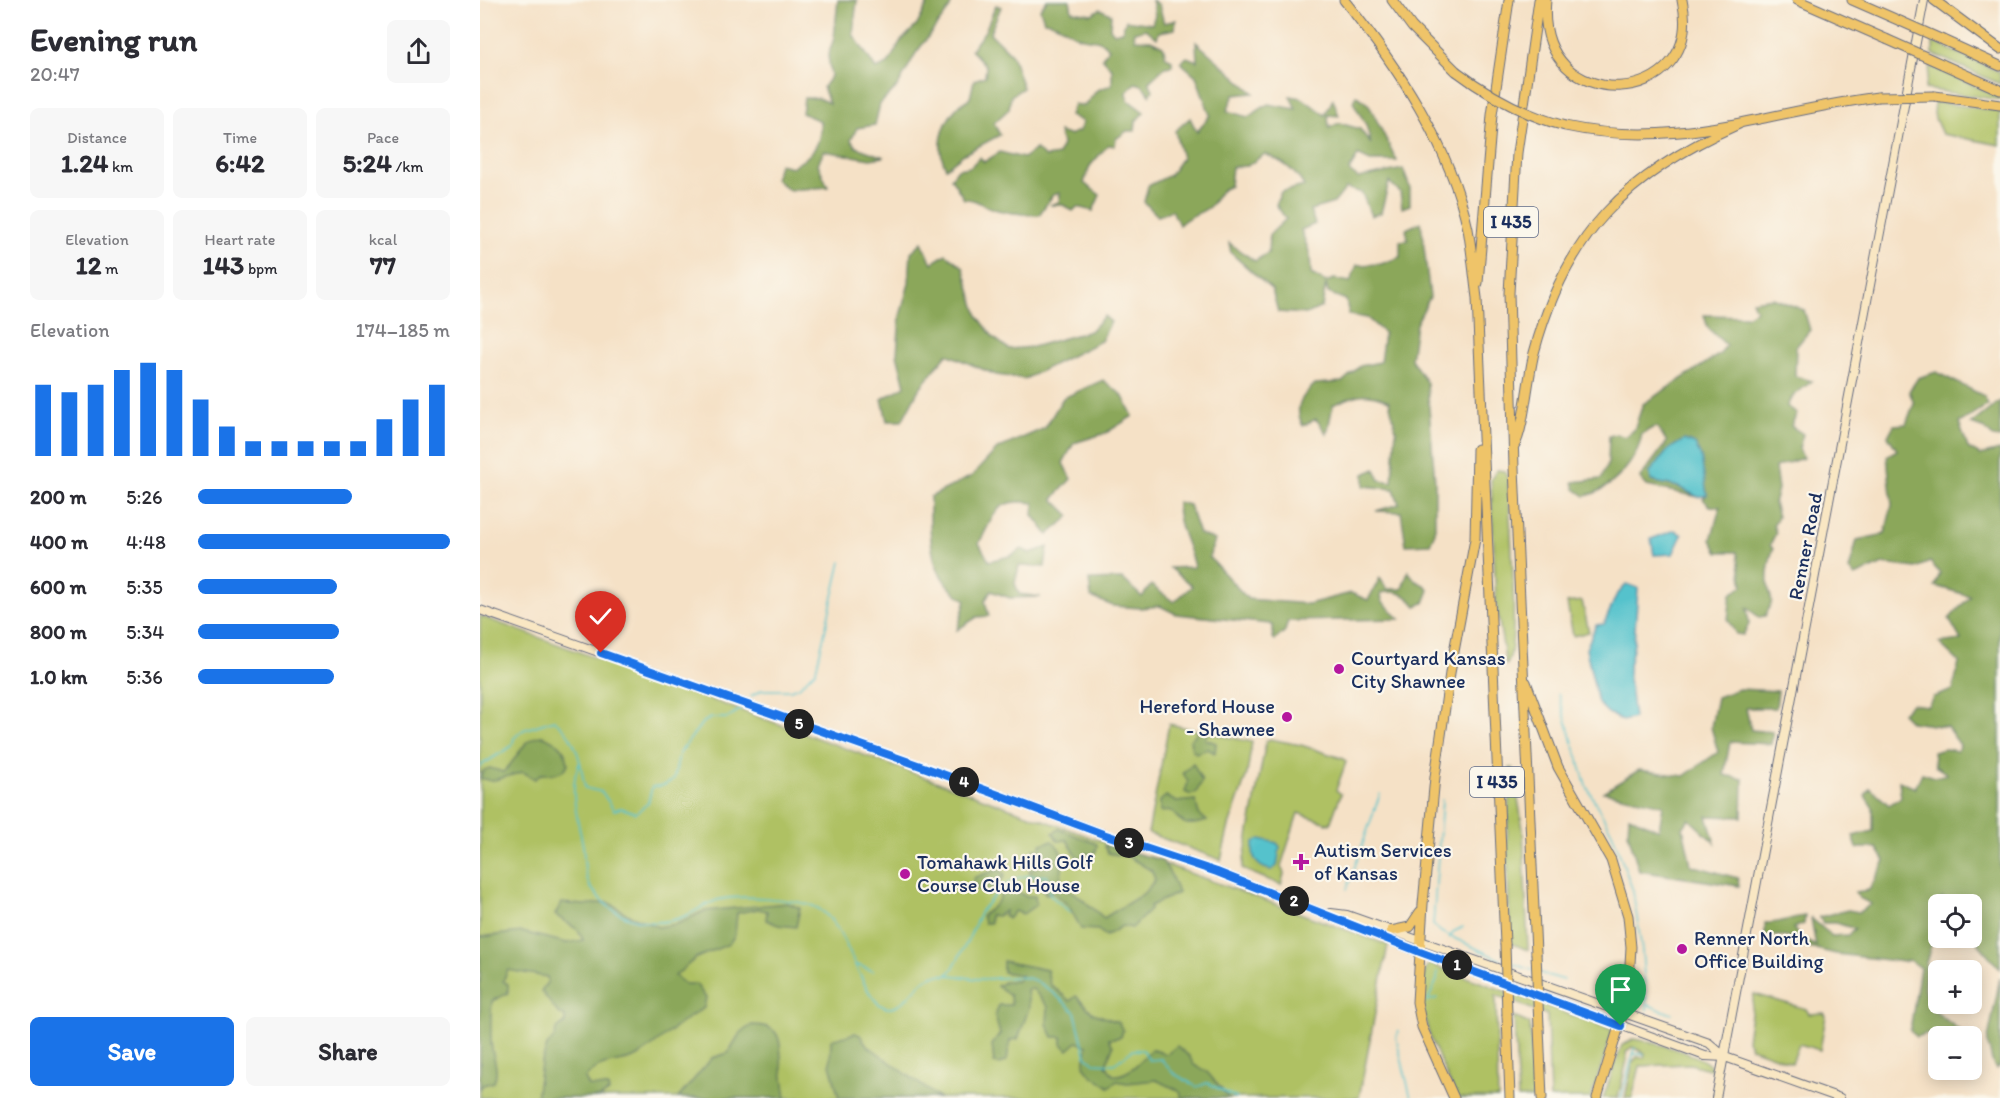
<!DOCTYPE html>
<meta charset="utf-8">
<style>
body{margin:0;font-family:Itim,sans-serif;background:#f7f7f7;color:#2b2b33;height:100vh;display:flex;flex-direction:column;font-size:22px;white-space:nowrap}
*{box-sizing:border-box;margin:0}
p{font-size:20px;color:#7c7c81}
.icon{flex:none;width:33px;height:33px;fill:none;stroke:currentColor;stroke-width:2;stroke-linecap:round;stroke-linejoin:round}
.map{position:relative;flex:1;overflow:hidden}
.sheet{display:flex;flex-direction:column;background:#fff;width:480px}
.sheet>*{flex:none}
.tools{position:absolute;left:1448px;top:894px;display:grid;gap:12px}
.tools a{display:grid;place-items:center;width:54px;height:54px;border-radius:9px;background:#fff;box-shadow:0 3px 15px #0003;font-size:30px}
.pin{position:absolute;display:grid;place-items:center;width:51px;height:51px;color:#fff;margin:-62px -26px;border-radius:50% 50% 50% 0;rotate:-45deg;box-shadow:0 0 6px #0007}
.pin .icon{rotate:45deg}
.km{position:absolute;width:30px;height:30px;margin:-15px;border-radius:50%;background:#222;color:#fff;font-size:16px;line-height:30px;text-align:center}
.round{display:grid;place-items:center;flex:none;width:63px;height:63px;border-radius:9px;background:#f7f7f7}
.headline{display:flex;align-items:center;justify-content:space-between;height:102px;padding:0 30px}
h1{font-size:33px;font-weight:700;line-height:45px}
.stats{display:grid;grid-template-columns:repeat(3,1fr);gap:9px;height:102px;padding:6px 30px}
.stats div{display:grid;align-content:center;border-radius:9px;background:#f7f7f7;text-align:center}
.stats b{font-size:26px;font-weight:700}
.stats small{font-size:16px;font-weight:400}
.stats p{font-size:16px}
.chart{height:168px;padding:12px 30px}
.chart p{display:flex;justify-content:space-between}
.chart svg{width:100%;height:108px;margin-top:6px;stroke:#1a73e8;stroke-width:6}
.button{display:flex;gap:12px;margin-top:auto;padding:12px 30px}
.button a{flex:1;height:69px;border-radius:9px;background:#1a73e8;color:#fff;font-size:24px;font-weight:700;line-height:69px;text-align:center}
.button a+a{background:#f7f7f7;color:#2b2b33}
ul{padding:0 30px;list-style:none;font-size:20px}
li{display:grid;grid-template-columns:96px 72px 1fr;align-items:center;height:45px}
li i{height:15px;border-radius:8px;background:#1a73e8}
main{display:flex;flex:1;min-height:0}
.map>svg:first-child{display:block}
.green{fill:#afc164;stroke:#657861;stroke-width:1.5}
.forest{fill:#8ba75a;stroke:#536b5c;stroke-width:1.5}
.water{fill:#55c2cc;stroke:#387895;stroke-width:1.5}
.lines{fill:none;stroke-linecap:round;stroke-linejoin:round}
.stream{stroke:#55c2cc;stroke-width:1.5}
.secondary-casing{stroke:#676d82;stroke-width:10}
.highway-casing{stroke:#676d82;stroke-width:11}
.secondary{stroke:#f9e7c3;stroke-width:8}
.highway{stroke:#efc469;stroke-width:9}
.highway-bridge-casing{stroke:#676d82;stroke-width:11;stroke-linecap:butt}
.highway-bridge{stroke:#efc469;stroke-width:9}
.route-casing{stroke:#fff;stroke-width:12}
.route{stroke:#1a73e8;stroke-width:8}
.poi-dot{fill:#b5179e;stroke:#fbf7ec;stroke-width:2}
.labels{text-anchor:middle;stroke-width:4.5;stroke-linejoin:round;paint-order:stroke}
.shield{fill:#fbf7ec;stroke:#5e6b89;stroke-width:1.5}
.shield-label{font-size:18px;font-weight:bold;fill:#1b2f5e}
.street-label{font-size:20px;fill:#1b2f5e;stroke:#fbf7ec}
.poi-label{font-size:20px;fill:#1b2f5e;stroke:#fbf7ec;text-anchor:start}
</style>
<main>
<section class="sheet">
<div class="headline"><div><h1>Evening run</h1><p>20:47</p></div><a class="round"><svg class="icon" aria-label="share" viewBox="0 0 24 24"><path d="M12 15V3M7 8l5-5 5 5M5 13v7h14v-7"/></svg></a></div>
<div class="stats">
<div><p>Distance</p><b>1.24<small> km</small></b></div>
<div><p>Time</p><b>6:42</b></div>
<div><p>Pace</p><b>5:24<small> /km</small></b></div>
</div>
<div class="stats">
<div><p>Elevation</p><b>12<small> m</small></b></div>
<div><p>Heart rate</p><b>143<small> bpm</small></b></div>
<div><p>kcal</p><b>77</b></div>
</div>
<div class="chart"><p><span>Elevation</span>174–185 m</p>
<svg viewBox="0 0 160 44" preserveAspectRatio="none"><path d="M5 44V15M15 44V18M25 44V15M35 44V9M45 44V6M55 44V9M65 44V21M75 44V32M85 44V38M95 44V38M105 44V38M115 44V38M125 44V38M135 44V29M145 44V21M155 44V15"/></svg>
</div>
<ul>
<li><b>200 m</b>5:26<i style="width:61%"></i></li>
<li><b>400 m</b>4:48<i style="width:100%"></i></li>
<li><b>600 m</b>5:35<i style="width:55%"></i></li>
<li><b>800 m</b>5:34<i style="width:56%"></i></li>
<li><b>1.0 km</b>5:36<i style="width:54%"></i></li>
</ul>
<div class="button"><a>Save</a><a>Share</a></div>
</section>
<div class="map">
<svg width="1520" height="1098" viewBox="0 0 1520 1098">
<rect width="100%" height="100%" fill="#fbf7ec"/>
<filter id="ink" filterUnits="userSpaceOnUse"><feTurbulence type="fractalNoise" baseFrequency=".0167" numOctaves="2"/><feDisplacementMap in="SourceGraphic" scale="12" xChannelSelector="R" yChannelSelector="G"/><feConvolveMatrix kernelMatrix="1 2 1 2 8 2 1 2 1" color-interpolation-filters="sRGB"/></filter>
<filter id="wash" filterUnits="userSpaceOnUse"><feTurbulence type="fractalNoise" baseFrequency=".008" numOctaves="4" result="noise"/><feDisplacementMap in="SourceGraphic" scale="24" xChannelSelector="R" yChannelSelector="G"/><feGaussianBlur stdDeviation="1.35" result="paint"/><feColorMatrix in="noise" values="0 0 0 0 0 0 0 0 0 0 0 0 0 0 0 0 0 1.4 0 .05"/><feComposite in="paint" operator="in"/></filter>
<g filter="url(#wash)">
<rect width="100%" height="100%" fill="#f5e1c6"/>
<path class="green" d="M1453,42L1520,72V84L1453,54Z
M1450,66L1520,97V100L1445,89Z
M1454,102L1520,111V145L1462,134L1453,114Z
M1017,470L1025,471L1028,481C1029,507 1041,655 1026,665L1016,602L1011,479Z
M1102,601L1109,632L1093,636L1087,603Z
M0,616L908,945L879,1098H0Z
M689,724L772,742L767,774L749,826L741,860L668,833Z
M790,739L821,745L864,759L866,762L856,790L861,794L850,824L818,813L801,866L804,874L801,885L762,869L786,741Z
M1030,768H1033L1043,829L1048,950L1030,943L1027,841Z
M950,964L1133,1030L1111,1098H1070L1067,1015L1016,995L1018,1098H977C961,1061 937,1022 943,981C944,974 945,968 950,964Z
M1274,994L1326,1009L1329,1014L1344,1013L1346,1016L1340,1050L1319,1044L1312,1063L1271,1048L1267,1040Z
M1034,1017L1050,1024L1053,1098H1038Z
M1154,1039C1170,1042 1227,1054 1233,1070L1210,1064L1160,1066L1152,1098H1145L1153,1062L1157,1057L1164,1058L1165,1053L1152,1047L1146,1052L1147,1060L1138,1098H1123L1142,1045Z"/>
<path class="forest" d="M358,0H377L373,34L396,69L408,64L420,42L437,25L447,5L446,0H472L470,8L436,53L418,86L400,104L395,125L377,128L371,140L376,147L404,157L390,159L344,151L338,164L348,187L309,190L295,179L299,164L312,167C332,156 342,145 340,121L322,113L324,98H338L349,103L343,87L351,76L348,56L354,38Z
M567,0H590L592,11L612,14L620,9L631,14L630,28L634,33L642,31L646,20L672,24L675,15L672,0L679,5L684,23L696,20L695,29L679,32L677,38L666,29L654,32L655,39L671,40L683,46L686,57L692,60V66L685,67L669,82L673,90L670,95L662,85L655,83L646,93L648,100L664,112L656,121L655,131H647L636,139L635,146L628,145L610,166L604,183L620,195L613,211L597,207L593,211L583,205H570L579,202L580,193L573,195L559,215C542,214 522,213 506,206C498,202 494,199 484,199L471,178L478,169L490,167L500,157L504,162L520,152L543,158L556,149L565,157L578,155L582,144L579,132L589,135L599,131L603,122L590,115L594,104L604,106L617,90L632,85V69L622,58L629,48C617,37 617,41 603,38C588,34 580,22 564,21L560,9Z
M516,5L521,7L510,33L532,55L543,88L531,96L529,109L514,123L520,135L484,154L466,168C453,143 466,111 490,98L494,80L505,76L506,66L491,50L505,31Z
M716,42L774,93L754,95L747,111L768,117L788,104L816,109L810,96L822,98L845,115L853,99L859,116L848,115L849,128L859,123L880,129L891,144L886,125L873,102L876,95L889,105L917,161H890L878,155L869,171L878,178L923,169L930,188V205L922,208L920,192L909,182L901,213L891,216L882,193L866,188L854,203L830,210L835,224L821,230L830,254L831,274L846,282L854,279L870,282L877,265L901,264L920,257V241L928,240L926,229L941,222L950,297L936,324L931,359L947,383L955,482V532L950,544L926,545L921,512L896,511L919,504L914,489L884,486V474L895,469L900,480L912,482L916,430L909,401C884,390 877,394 853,405L847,434L836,419L823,426C813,407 821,397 835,384L862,382L880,366L900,362L904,333L887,318L869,315L866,300L848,293L846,284L842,307L826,314L798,312L792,290L751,253L749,243L775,261L788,253L789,235L806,219L796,205L801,192L824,186C814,169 803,162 785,154L767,166L752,167L750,186C737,191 738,198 729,207C721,214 710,214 699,225L692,210L678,216L664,202L668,186L690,175L702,158L695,131L710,118L717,132L730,115L716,76L700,62L707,57L717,61Z
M442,242L452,263L466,254L483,267L498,316L513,337L529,349L552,347L610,331L624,316L631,322L621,341L545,379L516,375L467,354L439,389L422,421H407L402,399L425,386L417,354L420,316L429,283L431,252Z
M1293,298L1324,310L1330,330L1316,347L1315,376L1332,381L1313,396L1307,406L1317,413L1311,426L1323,434L1319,448L1323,458L1295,467L1298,489L1294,503L1298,517L1293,525L1296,533L1290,545L1293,549C1290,559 1287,573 1288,583C1289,601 1297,596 1285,616L1279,617L1267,608L1269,624L1263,635L1256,634L1248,620L1251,594L1263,586L1257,552H1238L1231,540L1240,507L1230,506L1223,499L1226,495L1225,482L1171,481L1199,487L1218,497L1167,486L1160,478L1187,442L1178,428L1174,427L1162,434C1158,461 1132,490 1105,496L1095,489L1093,482L1121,479L1128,463L1129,436L1136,434L1145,437L1154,430L1163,404L1240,354L1246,345L1228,328L1224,315L1267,316L1276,310L1272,301Z
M1456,372L1504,396L1508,405L1479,423L1488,448L1500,455L1520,450V969L1492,936L1491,904H1475L1462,898L1453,919L1452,942L1446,963L1444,989L1449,1007L1482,1032L1481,1036L1448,1033L1437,1037L1430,1031L1440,968L1429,960L1424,962L1356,954L1324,946L1307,936H1285V923C1300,924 1310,917 1325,916L1324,924L1313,928L1322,939L1336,946L1331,918L1352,936L1368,935L1375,929L1356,923H1343L1339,917L1368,910L1379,912L1391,904L1379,898L1375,892L1389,890L1405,861L1397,848H1377L1373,836L1393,831V808L1385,796L1390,788L1409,805L1421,797L1419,781L1435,788L1442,773L1455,777L1467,774L1455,766L1453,752L1465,749L1477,751L1480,745L1467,727L1431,722L1422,713L1431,704L1448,706L1453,697L1473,690L1479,662L1459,643L1481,640L1469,619L1490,596L1455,586L1460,573L1450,562L1436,568L1403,564L1375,576L1369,570L1377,540L1405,534L1412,505L1407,456L1417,450L1408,436L1414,425L1426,424L1434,403L1429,391L1438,378Z
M623,380L642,395L653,416L626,433L594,443L583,463L591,479L573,499L590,516L568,535L553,515L554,503C514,497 516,514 499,543L509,561L530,556L542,549L550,553L568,547L565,567L539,566L535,583L539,594L561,597L530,598L511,591L505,601L509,616L497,617L477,630L486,600C447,579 450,536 450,497L492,476L517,449L565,428L583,398Z
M1520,401V438L1513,437L1505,429L1491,424Z
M697,502L709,505L719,534L735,540L729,557L768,599L828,604L871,593L888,600L900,578L907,589H922L928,571L936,581L946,586L949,590L944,603L936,606C926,593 916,590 901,593L902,601L920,619L808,621L805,631L795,640L793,638V626L790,624L696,614L680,606L660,608L633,606L611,597L609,580L643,579L662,597L671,585L694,602L712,586L690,568L714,567C708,541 697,529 697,502Z
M1259,689L1298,691L1296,708H1266L1271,730L1293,732L1291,744L1250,742L1244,775L1263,779L1262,817L1227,816L1235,843L1209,819L1203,828L1211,865L1258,878L1259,886L1159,871L1148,833L1149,816L1179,830L1183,805L1123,792L1159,770L1204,776L1238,752L1231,727L1237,697Z
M720,729L728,731L725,739L736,743L735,753L728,749L716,753L712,750L710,740Z
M64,736C78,743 85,746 88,763C85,775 71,774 61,774L55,779L43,772L11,781L0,778L4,770L10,768L23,772C38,760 43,735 64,736Z
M713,763L722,781L716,793L711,795L705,792L708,782L703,773Z
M686,796L696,802L715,800L719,814L727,821C706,827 705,826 691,811L680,812V801Z
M579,829L617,844L616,851L612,856L607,853L602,858L597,857L587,840L578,841L573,833Z
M572,841C586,851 583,866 580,880L587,885L589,890L595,893L624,918L663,894L675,880L672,871L649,857L628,853L624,845L682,860L691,875L698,893L670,906V910L652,928L642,926L626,936L618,930L601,929L589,906L572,892L566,894L549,871L560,865L553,848H560L561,844Z
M516,870L522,871L525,875C519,885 510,890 498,890L493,881L495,877Z
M534,890L545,896H555L556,905L543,914L535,911L528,919L524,915L525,911L517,916L510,915V923H504L502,915C510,910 520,902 521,893Z
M128,902L147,914L178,927L197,924L224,911L308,903L320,908L316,927L298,925L286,920L287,911L278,909L257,913L255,935L249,944L216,958L195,976L205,984H216L226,998L224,1008C200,1021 182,1040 160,1055C142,1066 119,1058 105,1079L109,1086L128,1087L129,1092L119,1098H56L61,1064L67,1046L75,1036L76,1030L85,1023V1017L78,1013L61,991L68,981L67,977L28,970L23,981L28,984V993L12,1001C11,1010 10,1039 12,1049C14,1061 19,1070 14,1082L3,1085L0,1089V937L42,932L87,943L103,940L98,930L75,915L81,903L104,905Z
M523,961L567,970L570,984L590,1001L596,996L613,1013L638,1022L643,1030L641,1037L629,1039L633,1046L626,1065L633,1075C648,1077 662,1060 671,1049L687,1054L697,1046L709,1056L714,1065L727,1072L749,1098H702L700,1091L676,1080L647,1083L637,1081L629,1087L611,1075L604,1066L607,1046L597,1042L588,1050L582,1044V1037H573L567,1024L568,1007L553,989L547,990L549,1008L538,1039L530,1040L527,1061L519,1064L514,1063L512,1045L520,1034L515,1016L519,1005H531L530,996L517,986L526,981H537L541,975L523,972Z
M1520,978V1066L1516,1069C1510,1062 1512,1053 1507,1044Z
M272,1025C299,1025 300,1036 301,1059C302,1072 304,1085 306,1098H198L232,1058L248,1053L260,1033Z
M375,1033L380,1035L387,1045L459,1098H359L350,1064L351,1040Z"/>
<path class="water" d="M1204,440L1215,444L1221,457L1227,495L1218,497L1199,487L1171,481L1170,472L1189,449Z
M1195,530L1202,535L1193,554L1174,555L1171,539Z
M1147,584L1158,588L1154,644L1148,670L1154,718L1143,721L1128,713L1118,703L1106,649L1116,625L1124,624L1136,596Z
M780,839L797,843L800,847L797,866L791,870C775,867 771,856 774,842Z"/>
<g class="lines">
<path class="stream" d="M1078,694L1106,785L1132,833L1153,891L1162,951L1167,1010
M271,696L282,690H310L319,687L336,670L361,562
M100,762L105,788L122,792L134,810L141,808L156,813L168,803L172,787L185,785L194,779L199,754L222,723L231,718H247L261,709
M0,766L32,746L34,738L43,730L74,720C88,730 96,745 100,762C87,787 98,819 103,846C105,859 103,874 110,886C131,918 169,931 205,916C217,911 229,901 242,899C262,895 313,899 333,906C369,918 380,1007 409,1008C426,1008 436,981 452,976C464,972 484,978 497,979C513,980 531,975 547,978C561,980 584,1002 595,1012L606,1056L614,1063L634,1064L653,1050H663L669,1060L681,1059L693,1073L717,1087L727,1083L757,1098
M962,800L953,925L961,932L1021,960
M523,887L534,879L546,876H567L569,884
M569,888L570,895L591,913
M867,889L900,794
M489,938L501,911L519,890
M970,938L973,932L983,927
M1028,962L1052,970
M377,965L393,971
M1060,973L1084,980
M465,976L472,970L488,940
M950,1000L958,998
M947,1002L957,980V972
M1151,1002L1167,998
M1168,1005L1192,1014
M919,1031L916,1037L931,1098
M1153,1054H1164
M1141,1098L1155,1048"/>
</g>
</g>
<g filter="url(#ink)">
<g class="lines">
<g class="secondary-casing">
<path id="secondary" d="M0,610L449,769L623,834L737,872L940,952L1225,1056L1245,1057L1360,1098
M851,913L867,915L1229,1043L1245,1057
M1236,1098L1444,0"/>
</g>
<g class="highway-casing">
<path id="highway" d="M864,0C917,66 970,145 988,229C992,252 994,275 997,298L1025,944
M912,0L932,27L976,71
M1066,0C1054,120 1227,110 1202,0
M1317,0L1406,39
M1372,0L1420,21
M1454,0L1520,49
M1463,40L1520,66
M1462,64L1520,90
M1455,96L1520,105
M1085,126C1199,151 1287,111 1398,97
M998,283L1012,115L1029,0
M1034,446C1044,431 1048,376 1054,353C1086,233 1148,173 1259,124
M1046,682L1078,767L1131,860L1148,916L1151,947L1148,997L1117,1098
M911,931L930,927L940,912
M1056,953L1034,468L1029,293L1037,153L1059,0
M1027,1015L1030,1098
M1059,1027L1062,1098
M974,1098L942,1027L937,1002L943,904L955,777L970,673L995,539L997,449"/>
</g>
<use href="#secondary" class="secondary"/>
<use href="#highway" class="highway"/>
<g class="highway-bridge-casing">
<path id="highway-bridge" d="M1420,21L1463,40
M1406,39L1462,64
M976,71C1009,96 1044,115 1085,126
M1398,97L1455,96
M1025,944L1027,1015
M1056,953L1059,1027"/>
</g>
<use href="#highway-bridge" class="highway-bridge"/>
</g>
</g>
<g class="lines" filter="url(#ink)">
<g class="route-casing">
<path id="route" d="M121,653L449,769L623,834L737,872L940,952L1141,1026"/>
</g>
<use href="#route" class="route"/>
</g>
<g class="poi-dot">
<circle cx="859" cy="669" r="6"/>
<circle cx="807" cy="717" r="6"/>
<path d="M818 853h6v6h6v6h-6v6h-6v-6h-6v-6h6z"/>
<circle cx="425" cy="874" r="6"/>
<circle cx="1202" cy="949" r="6"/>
</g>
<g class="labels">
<g class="shield">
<rect x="1004" y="207" width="54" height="30" rx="4.5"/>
<rect x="990" y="767" width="54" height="30" rx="4.5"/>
</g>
<g class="shield-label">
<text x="1031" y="228">I 435</text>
<text x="1017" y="788">I 435</text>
</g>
<g class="street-label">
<text transform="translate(1325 546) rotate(-79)" y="7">Renner Road</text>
</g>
<g class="poi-label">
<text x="871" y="665">Courtyard Kansas<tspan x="871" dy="23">City Shawnee</tspan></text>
<text x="795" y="713" text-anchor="end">Hereford House<tspan x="795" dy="23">- Shawnee</tspan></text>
<text x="834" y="857">Autism Services<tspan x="834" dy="23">of Kansas</tspan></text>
<text x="437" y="869">Tomahawk Hills Golf<tspan x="437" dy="23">Course Club House</tspan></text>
<text x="1214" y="945">Renner North<tspan x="1214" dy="23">Office Building</tspan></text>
</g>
</g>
</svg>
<div class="tools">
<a><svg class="icon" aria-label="locate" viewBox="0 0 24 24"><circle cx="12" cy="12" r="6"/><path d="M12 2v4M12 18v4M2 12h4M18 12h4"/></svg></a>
<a>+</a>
<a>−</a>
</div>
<div class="pin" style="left:1141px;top:1026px;background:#1e9e55"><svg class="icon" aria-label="arrive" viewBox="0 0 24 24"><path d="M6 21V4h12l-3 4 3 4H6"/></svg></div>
<div class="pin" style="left:121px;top:653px;background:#d93025"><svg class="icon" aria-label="check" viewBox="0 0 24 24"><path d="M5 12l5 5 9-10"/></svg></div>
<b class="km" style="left:977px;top:965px">1</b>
<b class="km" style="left:814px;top:901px">2</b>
<b class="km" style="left:649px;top:843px">3</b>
<b class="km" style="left:484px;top:782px">4</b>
<b class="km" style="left:319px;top:724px">5</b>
</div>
</main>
